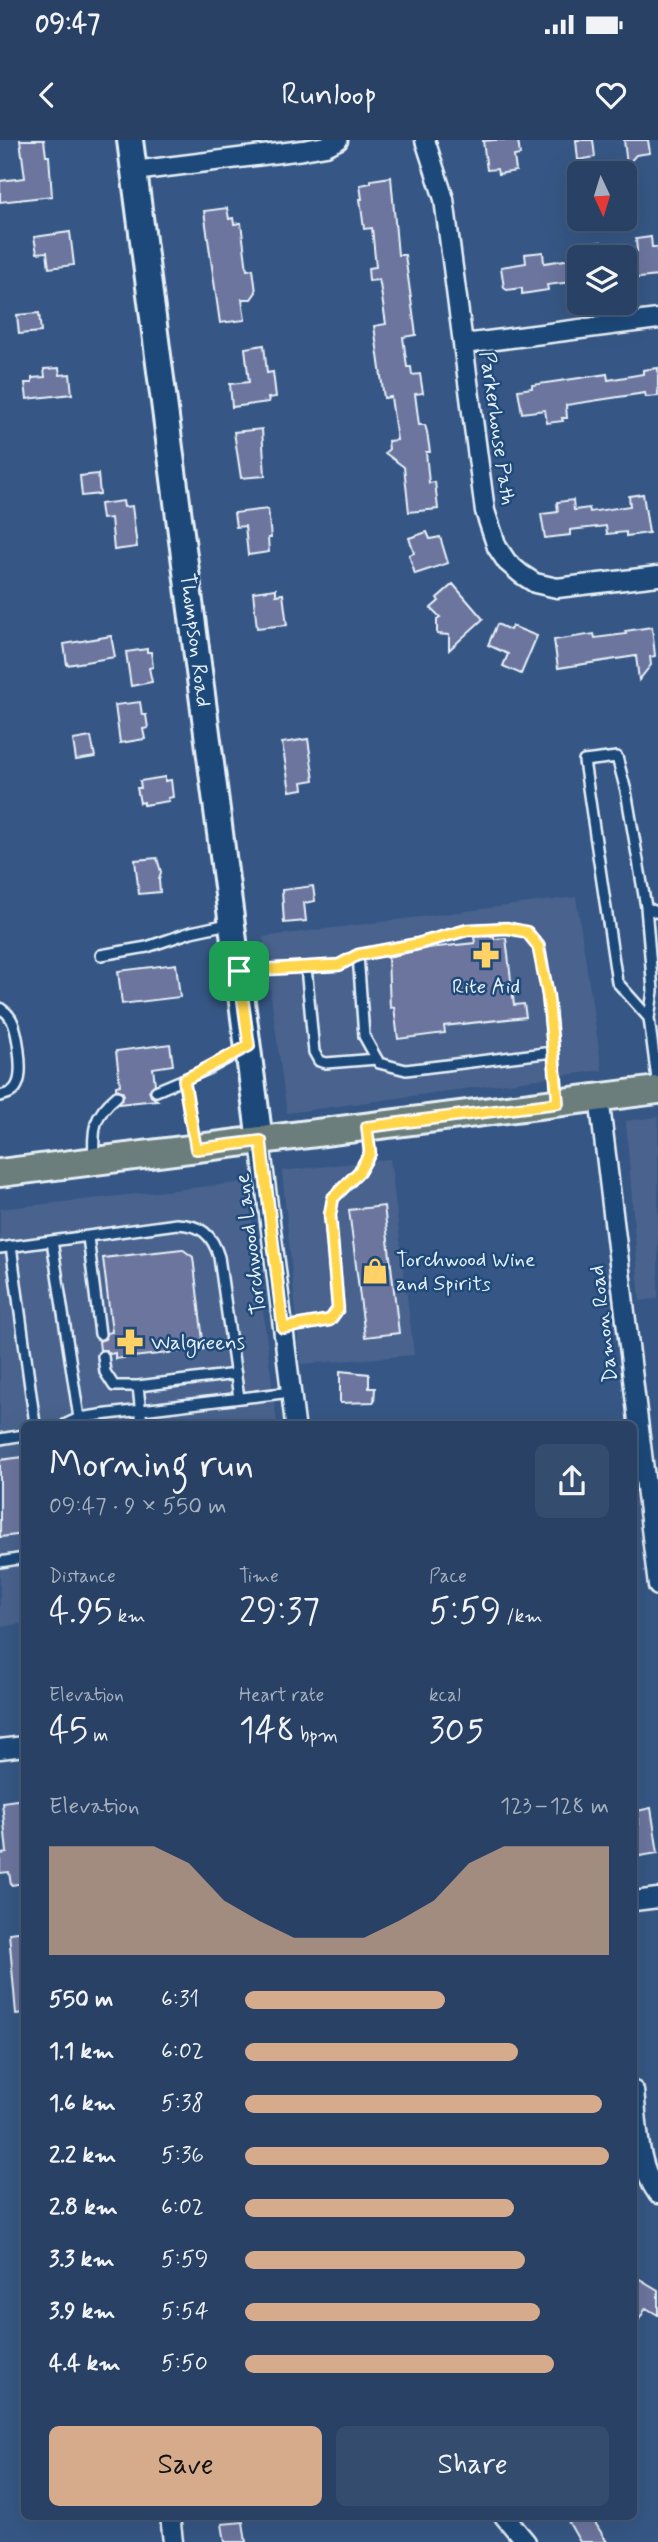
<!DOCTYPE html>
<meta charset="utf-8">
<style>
body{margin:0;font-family:Mynerve,sans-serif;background:#344c6d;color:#f1f3f6;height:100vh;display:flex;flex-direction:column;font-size:26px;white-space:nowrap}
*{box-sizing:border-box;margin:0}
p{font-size:23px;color:#a5afbf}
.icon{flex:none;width:38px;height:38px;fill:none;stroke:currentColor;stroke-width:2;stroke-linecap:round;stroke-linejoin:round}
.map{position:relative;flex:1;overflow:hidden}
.sheet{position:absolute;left:21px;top:1281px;width:616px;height:1099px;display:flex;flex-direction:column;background:#284164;border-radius:10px;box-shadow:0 7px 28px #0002,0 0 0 2px #445a78}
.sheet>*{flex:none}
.needle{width:46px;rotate:176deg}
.controls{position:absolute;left:567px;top:21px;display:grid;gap:14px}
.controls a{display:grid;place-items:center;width:70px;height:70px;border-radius:10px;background:#284164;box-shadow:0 7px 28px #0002,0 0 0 2px #445a78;font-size:35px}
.pin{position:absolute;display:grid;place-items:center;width:60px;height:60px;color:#fff;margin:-30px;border-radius:14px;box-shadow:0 4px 10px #0006}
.round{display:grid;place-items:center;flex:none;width:74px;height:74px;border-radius:10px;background:#344c6d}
.head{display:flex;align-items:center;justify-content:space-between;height:119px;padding:0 28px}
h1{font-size:38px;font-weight:600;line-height:52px}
.metrics{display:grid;grid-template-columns:repeat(3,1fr);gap:10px;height:119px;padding:7px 28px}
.metrics div{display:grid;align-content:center}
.metrics b{font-size:35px;font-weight:600}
.metrics small{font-size:19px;font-weight:400}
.metrics p{font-size:19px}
.chart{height:196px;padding:14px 28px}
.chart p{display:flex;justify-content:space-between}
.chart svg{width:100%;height:126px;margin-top:7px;fill:#d6ab8b;opacity:.7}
.button{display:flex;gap:14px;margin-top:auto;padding:14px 28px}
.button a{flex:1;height:80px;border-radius:10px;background:#d6ab8b;color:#111;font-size:28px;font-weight:600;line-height:80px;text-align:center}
.button a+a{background:#344c6d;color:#f1f3f6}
ul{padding:0 28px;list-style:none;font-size:23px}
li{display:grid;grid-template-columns:112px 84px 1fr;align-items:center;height:52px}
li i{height:18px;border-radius:9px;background:#d6ab8b}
.status{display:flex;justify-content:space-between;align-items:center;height:49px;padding:0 35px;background:#284164;direction:ltr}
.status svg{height:19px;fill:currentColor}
header{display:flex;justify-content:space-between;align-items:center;height:91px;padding:0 28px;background:#284164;font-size:32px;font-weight:600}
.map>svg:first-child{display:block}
.built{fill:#49638e}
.building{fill:#6c759e;stroke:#e8f1f8;stroke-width:2}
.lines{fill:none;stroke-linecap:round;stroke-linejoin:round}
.lane-casing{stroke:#e8f1f8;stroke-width:14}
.street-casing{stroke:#e8f1f8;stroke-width:23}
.secondary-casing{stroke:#e8f1f8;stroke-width:30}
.primary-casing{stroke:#e8f1f8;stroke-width:32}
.lane{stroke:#1f4a7a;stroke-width:9}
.street{stroke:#1f4a7a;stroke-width:18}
.secondary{stroke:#1f4a7a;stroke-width:24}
.primary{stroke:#6c7e7c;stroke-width:26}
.route-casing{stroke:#fff;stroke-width:14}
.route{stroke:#ffd54a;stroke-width:9}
.labels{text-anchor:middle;stroke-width:5;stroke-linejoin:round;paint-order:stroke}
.street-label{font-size:21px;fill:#e8f1f8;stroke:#1f4a7a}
.poi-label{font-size:21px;fill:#e8f1f8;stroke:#1f4a7a;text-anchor:start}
</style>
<div class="status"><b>09:47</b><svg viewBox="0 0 49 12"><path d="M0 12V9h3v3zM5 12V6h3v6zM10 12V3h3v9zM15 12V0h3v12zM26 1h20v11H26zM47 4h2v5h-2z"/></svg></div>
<header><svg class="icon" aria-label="back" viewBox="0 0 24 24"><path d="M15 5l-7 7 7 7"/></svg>Runloop<svg class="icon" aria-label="heart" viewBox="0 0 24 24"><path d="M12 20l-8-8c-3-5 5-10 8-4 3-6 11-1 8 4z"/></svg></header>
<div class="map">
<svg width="658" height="2402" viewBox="0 0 658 2402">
<rect width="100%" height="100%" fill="#365785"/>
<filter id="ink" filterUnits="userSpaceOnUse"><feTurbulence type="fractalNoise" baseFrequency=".0143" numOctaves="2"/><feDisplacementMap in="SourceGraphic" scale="14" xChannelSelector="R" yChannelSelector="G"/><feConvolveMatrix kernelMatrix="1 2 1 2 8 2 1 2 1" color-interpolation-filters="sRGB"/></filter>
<g filter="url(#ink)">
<path class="built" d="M576,757L602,930L287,973L263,797Z
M658,977V1158L640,1161L626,981Z
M390,1019L414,1215L301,1224L282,1031Z
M247,1042L277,1284H24V1483L0,1487V1069Z"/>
<path class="building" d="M20,0H44L46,16H49L52,56L0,62V41L25,38Z
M494,0H518L520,15L514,16L516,31L498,34L497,29L487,30L483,1Z
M576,0H593L595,17L578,20Z
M624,0H648L650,13L636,15L627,25Z
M391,37L398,115H405L416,195L403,197L407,227H411L412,235L420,234L423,253L415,254L419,285H425L427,292L430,312H426L429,343L435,342L438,369L409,372L404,327L385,313L389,309L388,301L397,300L391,257L384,258L374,186L386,184L380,144L379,140L369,141L368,128L376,127L372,88L364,89L360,59H362L360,45L371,43V40Z
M227,68L229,79L233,78L234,84L241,83L247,130L253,129L256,152L251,159H242L245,180L220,183L204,71Z
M70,92L74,125L49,128L47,112L37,113L34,97Z
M651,97L652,107H658V136L630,139L627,112L637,111L636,99Z
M601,102L603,117H589L587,104Z
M543,112L544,123L579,118V141L547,145L548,150L522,154V148L507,150L504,148L501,127L526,123L525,114Z
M39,173L41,192L19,194L17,175Z
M264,205L267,233L273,232L276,257L268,258L269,262L232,267L230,244L249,242L245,208Z
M59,228L60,235L70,234L72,254L27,259L25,243H32V238L45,237L44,229Z
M658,228V256L646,257L645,253L566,265L567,278H562L563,281L547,283L545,270L522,273L518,250L532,248V245L607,234L608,240L643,234V230Z
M262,289L265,336L241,338L234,292Z
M98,334L100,354L82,356L80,336Z
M643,354L649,393L626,396V392L607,394L606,386L570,390V395L545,398L541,374L558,372L557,362L573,360L574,370L589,368L590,372L630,366L629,356Z
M123,361L124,367L132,366L137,407L114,410L111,378L102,379L100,364Z
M268,369L271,398H268L269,412L248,415L245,386L236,387L234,373Z
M427,392L430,399L440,397L448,423L415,434L409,415L414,413L409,398Z
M453,444L483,479L449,510V495L437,494V479L440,477L431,468L439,461L437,458Z
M276,449V455L283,454L287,485L257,488L253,452Z
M497,484L510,490L512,486L537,496L521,534L503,526L508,514L488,505Z
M652,487L655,516L650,517L651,525L639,540L636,516L558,528L554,500L594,494L595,498L626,494L625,491Z
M111,496L115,517L67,525L64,504Z
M147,509V512H151L153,527L149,528L152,542L131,546L126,512Z
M140,562L142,575H146L148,588L143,589L145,599L120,603L115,565Z
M91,597L95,617L76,620L73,600Z
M308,599L314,640L302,642L303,649L290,651L282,603Z
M165,637V641L171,640L173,657L168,658L169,661L144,665V662L140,663L137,648H141L140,641Z
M157,718L161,732L159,740L160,752L139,754L135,720Z
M313,746L315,761L304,763L306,781L284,783L282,750Z
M494,796V799L506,798L514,865L524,864L526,877L444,886L445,893L398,899L394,867L390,868L388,817L428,808L475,803L474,797Z
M176,824L180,857L122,864L118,831Z
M170,904L173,925L153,928L155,944L149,951L151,956L157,960L118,964L124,955L122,951L116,949V946L120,945L116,911Z
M384,1066L399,1193L365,1197L349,1070Z
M182,1109L193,1117L204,1209L115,1219V1213L110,1214L106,1210H100L99,1201L105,1199L107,1193L112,1192L103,1118Z
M340,1231L369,1234V1248H375L374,1262L340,1263Z
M24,1317V1394L0,1397V1320Z
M24,1659V1743L11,1745L9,1732L0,1733V1714L7,1713L2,1662Z
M651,1668L658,1713L634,1717V1685L639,1684L637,1671Z
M24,1791V1873L16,1874L9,1793Z
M638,2138L658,2150V2175L646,2168L634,2188V2145Z
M576,2376H591L607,2402H580L568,2381Z
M243,2382L246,2402H225L222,2384Z"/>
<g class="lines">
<g class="lane-casing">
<path id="lane" d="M646,767L653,851L649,878L658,947
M101,815L147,807L191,792L228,784
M358,815L364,896L379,923L406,930L553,912
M306,827L314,912L319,921L326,923L377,919
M239,831L339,825L358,815L417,804L467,790L507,788L527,792L539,806L548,856L558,961
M0,868C3,871 7,872 9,876C18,886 23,931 18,943C15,952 8,954 0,956
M649,878L617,842L584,621L617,617L626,651L646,767L658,773
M184,940L195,1007
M156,951L208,929L246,908
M94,1020C93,989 92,977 117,956
M88,1097L100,1194
M52,1101L79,1278
M11,1106L35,1284
M0,1108L177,1084C201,1085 212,1094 219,1117L239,1258
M283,1188L330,1180L338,1169L330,1075L333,1058L359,1032L370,1013L367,988
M103,1216L105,1232L114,1246H138
M66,1284L79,1278L100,1275L291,1252
M142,1284L138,1246L236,1234
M0,1299L24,1295
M0,1422L24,1418"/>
</g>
<g class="street-casing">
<path id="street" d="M425,0L444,59L485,371L497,407L507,422L521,434L535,443L557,448L658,436
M134,31L303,10L326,6L338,0
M464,204L658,179
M599,957L658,1446
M260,1001L295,1284
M0,1609L24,1606
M634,1761L658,1758
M634,1951C638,1986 637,2025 658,2054
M170,2376L173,2402
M504,2376L526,2402"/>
</g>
<g class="secondary-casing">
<path id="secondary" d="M130,0L260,1001"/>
</g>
<g class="primary-casing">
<path id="primary" d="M0,1033L658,950"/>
</g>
<use href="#lane" class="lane"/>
<use href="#street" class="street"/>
<use href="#secondary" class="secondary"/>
<use href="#primary" class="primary"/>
</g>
</g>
<g class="lines" filter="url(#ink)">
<g class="route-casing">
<path id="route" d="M507,788L527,792L538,806L548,856L558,963L367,987L370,1013L359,1032L333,1058L330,1075L338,1169L330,1180L283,1188L261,1001L196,1009L184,940L249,906L239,831L339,825L358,815L417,804L467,790Z"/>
</g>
<use href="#route" class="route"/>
</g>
<defs>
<g id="pharmacy-bare" transform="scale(2.1)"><path d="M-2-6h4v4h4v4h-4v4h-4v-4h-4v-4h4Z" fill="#ffd166" stroke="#1f4a7a" stroke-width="2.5" paint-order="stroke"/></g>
<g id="shop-bare" transform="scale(2.1)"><path d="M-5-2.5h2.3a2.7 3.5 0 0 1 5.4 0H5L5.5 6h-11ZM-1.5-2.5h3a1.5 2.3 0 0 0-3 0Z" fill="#ffd166" stroke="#1f4a7a" stroke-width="2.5" paint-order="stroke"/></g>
</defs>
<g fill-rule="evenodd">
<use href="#pharmacy-bare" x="486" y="815"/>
<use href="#shop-bare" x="375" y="1131"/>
<use href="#pharmacy-bare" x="130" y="1202"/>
</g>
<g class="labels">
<g class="street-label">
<text transform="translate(498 288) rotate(82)" y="7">Parkerhouse Path</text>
<text transform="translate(196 500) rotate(83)" y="7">Thompson Road</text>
<text transform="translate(250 1104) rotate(-97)" y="7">Torchwood Lane</text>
<text transform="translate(603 1184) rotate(-97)" y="7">Damon Road</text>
</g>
<g class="poi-label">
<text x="486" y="853" text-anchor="middle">Rite Aid</text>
<text x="396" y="1126">Torchwood Wine<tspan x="396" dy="24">and Spirits</tspan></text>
<text x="151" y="1209">Walgreens</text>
</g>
</g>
</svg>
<div class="controls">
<a><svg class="needle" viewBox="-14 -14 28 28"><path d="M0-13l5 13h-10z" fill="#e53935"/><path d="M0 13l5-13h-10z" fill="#a5afbf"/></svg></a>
<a><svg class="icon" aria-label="layers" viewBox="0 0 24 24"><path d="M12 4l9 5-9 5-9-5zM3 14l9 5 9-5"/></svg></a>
</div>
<div class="pin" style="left:239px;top:831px;background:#1e9e55"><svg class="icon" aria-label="arrive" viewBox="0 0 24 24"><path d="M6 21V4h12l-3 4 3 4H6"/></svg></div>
<section class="sheet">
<div class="head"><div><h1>Morning run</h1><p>09:47 · 9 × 550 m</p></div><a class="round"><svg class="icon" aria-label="share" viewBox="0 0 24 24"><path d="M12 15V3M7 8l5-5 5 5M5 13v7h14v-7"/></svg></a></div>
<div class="metrics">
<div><p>Distance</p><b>4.95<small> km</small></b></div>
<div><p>Time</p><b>29:37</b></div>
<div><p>Pace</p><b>5:59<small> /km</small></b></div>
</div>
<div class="metrics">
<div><p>Elevation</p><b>45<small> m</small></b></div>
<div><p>Heart rate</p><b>148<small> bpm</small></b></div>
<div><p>kcal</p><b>305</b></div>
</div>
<div class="chart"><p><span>Elevation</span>123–128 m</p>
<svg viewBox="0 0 160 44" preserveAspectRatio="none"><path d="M0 44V6L10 6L20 6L30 6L40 12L50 25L60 32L70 38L80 38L90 38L100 32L110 25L120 12L130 6L140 6L150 6L160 6V44z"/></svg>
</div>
<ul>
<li><b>550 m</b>6:31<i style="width:55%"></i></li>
<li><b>1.1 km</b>6:02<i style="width:75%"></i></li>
<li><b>1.6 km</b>5:38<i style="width:98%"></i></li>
<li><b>2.2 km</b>5:36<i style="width:100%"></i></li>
<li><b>2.8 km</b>6:02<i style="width:74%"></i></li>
<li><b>3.3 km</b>5:59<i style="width:77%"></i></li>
<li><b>3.9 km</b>5:54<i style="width:81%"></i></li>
<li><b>4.4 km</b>5:50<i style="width:85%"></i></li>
</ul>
<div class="button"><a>Save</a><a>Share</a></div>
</section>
</div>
